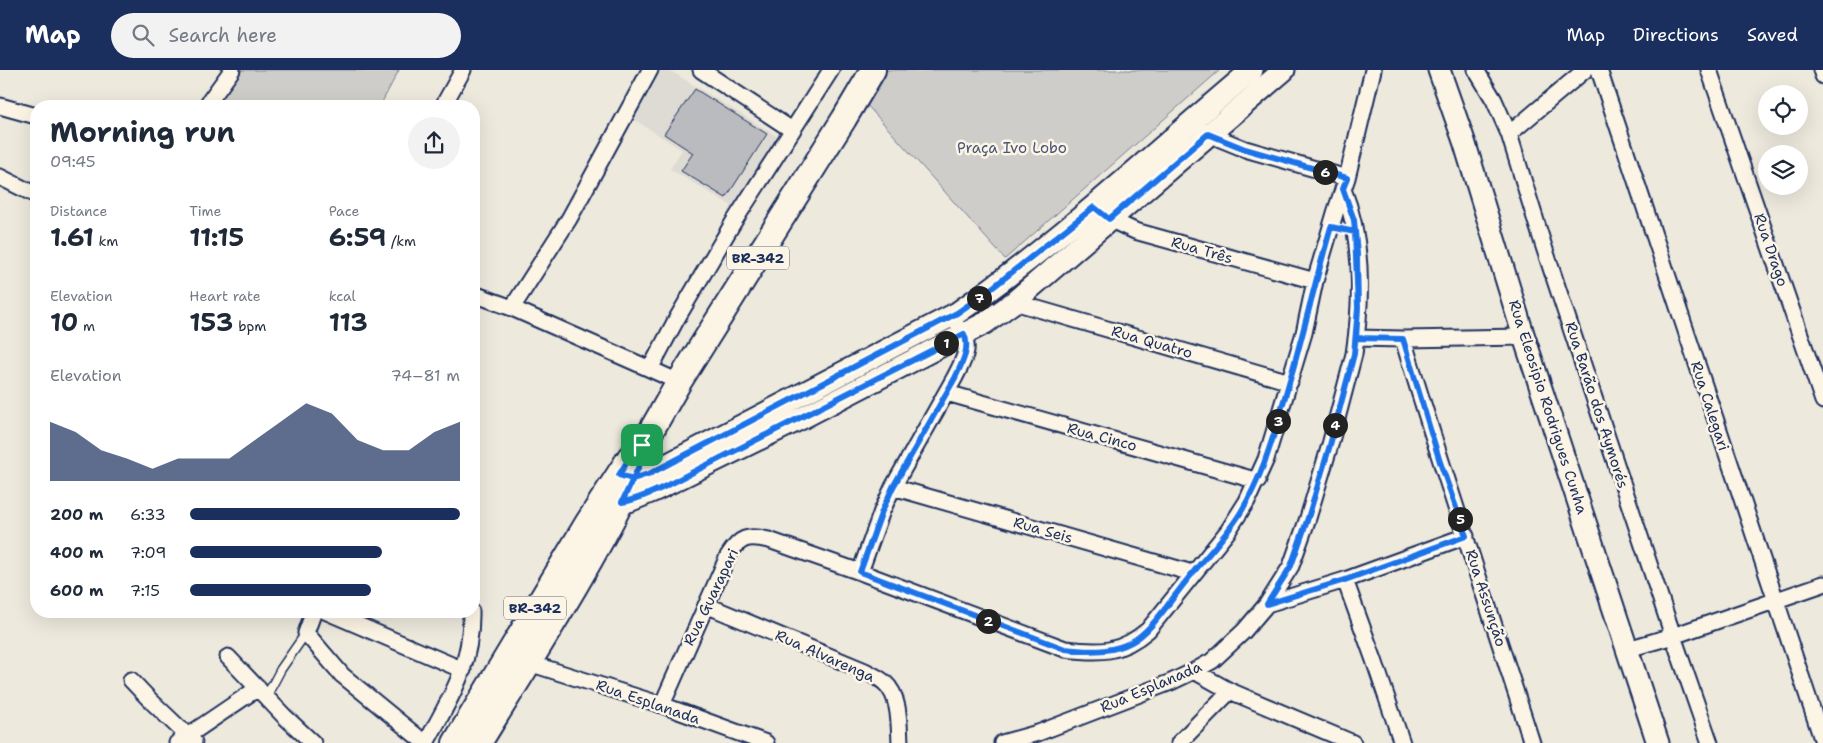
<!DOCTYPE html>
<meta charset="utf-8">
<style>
body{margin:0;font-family:"Shantell Sans",sans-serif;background:#f2f2f3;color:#1f2937;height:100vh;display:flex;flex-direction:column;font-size:19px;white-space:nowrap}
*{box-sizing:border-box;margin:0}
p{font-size:16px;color:#747a83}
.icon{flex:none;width:28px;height:28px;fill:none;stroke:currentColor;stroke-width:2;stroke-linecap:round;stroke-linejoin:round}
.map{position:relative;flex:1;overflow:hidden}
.sheet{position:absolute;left:30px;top:30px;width:450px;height:518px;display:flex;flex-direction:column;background:#fff;border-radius:20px;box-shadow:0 5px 20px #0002}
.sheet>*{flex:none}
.tools{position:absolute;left:1758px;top:15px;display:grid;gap:10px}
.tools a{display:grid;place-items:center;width:50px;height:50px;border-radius:50%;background:#fff;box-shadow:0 5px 20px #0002;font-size:25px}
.pin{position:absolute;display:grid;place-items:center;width:42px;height:42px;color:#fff;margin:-21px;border-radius:10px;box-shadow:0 2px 8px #0006}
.km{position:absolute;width:25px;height:25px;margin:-12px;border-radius:50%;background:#222;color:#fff;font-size:14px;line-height:25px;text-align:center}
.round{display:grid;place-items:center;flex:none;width:52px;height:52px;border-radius:26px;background:#f2f2f3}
.headline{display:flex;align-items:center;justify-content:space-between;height:85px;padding:0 20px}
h1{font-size:28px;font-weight:700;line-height:38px}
.figures{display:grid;grid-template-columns:repeat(3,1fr);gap:8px;height:85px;padding:5px 20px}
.figures div{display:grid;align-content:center}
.figures b{font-size:25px;font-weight:700}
.figures small{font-size:14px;font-weight:400}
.figures p{font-size:14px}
.chart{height:140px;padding:10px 20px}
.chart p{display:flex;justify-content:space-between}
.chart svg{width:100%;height:90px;margin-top:5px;fill:#1b2f5e;opacity:.7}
ul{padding:0 20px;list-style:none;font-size:16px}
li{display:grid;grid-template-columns:80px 60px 1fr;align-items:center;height:38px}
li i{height:12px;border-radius:6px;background:#1b2f5e}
header{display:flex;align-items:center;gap:30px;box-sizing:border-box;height:70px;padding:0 25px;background:#1b2f5e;color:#fff}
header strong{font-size:24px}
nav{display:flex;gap:28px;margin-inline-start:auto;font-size:18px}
.search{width:350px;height:45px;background:#f2f2f3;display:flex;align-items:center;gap:12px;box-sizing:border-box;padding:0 18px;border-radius:28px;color:#747a83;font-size:19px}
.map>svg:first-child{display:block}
.built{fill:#dedbd4}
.green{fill:#cfcdca;stroke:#757e94}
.building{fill:#babbbe;stroke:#1b2f5e}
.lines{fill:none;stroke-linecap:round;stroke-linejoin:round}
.lane-casing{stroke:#1b2f5e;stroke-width:11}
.street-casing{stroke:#1b2f5e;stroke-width:19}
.secondary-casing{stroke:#1b2f5e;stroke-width:25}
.primary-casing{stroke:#1b2f5e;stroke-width:28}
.lane{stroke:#fcf5e5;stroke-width:8}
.street{stroke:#fcf5e5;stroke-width:15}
.secondary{stroke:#fcf5e5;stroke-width:21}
.primary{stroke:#fcf5e5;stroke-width:24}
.route-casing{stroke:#fff;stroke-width:10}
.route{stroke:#1a73e8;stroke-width:6}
.labels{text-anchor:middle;stroke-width:5;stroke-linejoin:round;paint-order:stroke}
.shield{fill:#fcf5e5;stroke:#5e6a86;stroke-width:1}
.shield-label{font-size:14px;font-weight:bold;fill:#1b2f5e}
.park-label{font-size:15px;fill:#485679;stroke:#fcf5e5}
.street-label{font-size:15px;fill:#1b2f5e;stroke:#fcf5e5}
</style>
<header>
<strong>Map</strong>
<div class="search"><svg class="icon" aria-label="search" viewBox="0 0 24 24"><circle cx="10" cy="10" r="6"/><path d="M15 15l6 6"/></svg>Search here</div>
<nav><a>Map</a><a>Directions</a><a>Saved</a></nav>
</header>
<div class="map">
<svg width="1823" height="673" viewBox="0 0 1823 673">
<rect width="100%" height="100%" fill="#eee9dd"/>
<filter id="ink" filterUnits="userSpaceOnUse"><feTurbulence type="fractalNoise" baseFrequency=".02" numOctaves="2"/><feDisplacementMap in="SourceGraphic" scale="10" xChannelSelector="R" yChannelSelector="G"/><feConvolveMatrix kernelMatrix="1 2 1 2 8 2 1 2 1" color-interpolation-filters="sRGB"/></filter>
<g filter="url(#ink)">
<path class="built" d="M661,0H669L780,68L737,139L670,99L682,80L630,47Z"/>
<path class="green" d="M230,0H399L380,36H204Z
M886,0H1220L1005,189L866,34Z"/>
<path class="building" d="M695,19L767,64L726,128L681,101L693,83L664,64Z"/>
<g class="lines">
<g class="lane-casing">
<path id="lane" d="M266,627L281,599L306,563"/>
</g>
<g class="street-casing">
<path id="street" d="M701,0L792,60
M1476,0L1494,30L1509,64L1544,177L1673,566L1710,673
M1599,0L1823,672
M1709,0L1823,331
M1821,0L1823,6
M0,36L36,46
M206,36L232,0
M443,36L463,0
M1201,60L1218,68L1245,79L1347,108
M1509,64L1585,0
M0,107L36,125
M1103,144L1109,149L1135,161L1315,211
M474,224L512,238L650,299
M1014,232L1290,312
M512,238L569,149L650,0
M1356,268L1403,269L1524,267
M1403,269C1444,405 1489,538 1532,673
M679,312L650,299L676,250L733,153L831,0
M947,323L1258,411
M893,417L1192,503
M860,502L882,441L893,417L955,307C964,289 973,276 959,258
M1345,510L1374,590L1402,673
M1267,534L1345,510L1466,466
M706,535L865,601C872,605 880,608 885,613C900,626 899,655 900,673
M314,541L306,563L342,605L425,673
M325,541L463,600
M1628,579L1673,566L1823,514
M228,587L284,646L313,673
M529,593L662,635L766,673
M1194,601L1230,621L1353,673
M131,610L150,630L194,672
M662,635L728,486C740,467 747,465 769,470L860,502L1065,579C1100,583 1120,584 1148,560L1228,461L1247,431L1266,389L1304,263L1315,211L1336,140L1347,108L1373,0
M177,673L258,618
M426,673C451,627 472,596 471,541
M1002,673L1038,663L1171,612L1194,601L1212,591L1244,561L1267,534L1291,496L1308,448L1330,375L1354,284C1362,231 1363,169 1343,119
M1179,673L1230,621"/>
</g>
<g class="secondary-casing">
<path id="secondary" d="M1439,0L1464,71L1524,267L1658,673
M620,406L633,409L651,403L957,243C1062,170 1154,82 1252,0
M609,429L629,431L653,421L804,347L985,253L1014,232L1284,0"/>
</g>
<g class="primary-casing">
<path id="primary" d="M455,673L588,452L630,387L643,375L679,312L844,49L873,0
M479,673C535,582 593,494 638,398"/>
</g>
<use href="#lane" class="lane"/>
<use href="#street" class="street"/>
<use href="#secondary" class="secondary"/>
<use href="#primary" class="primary"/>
</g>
</g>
<g class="lines" filter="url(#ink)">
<g class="route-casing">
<path id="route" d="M642,375L641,392L622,432C644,430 688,404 709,394C795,351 879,307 964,264C971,278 961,295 955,308L893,417L882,441L860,502L1065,579C1139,588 1145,563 1187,510C1204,488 1226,467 1241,442C1260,410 1271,376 1281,340C1300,280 1313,218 1331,157L1355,162L1358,238L1354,284L1330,375L1308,448L1291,496L1267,534L1345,510L1466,466L1440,392L1403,269L1356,268L1358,238L1357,184L1354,150L1343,119L1347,108L1245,79L1208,64L1109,149L1094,137L987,222L957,243L651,403L633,409L619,405L630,387L642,375"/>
</g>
<use href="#route" class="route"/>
</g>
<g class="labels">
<g class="shield">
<rect x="727" y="176.5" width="62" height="23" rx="4"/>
<rect x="504" y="526.5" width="62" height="23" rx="4"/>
</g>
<g class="shield-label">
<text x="758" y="193">BR-342</text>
<text x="535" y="543">BR-342</text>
</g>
<g class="park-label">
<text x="1012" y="83">Praça Ivo Lobo</text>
</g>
<g class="street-label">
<text transform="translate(1202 180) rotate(16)" y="5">Rua Três</text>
<text transform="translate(1771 180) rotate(71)" y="5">Rua Drago</text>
<text transform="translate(1152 272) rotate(16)" y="5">Rua Quatro</text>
<text transform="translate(1597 335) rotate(72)" y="5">Rua Barão dos Aymorés</text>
<text transform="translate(1710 336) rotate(72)" y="5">Rua Calegari</text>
<text transform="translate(1548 337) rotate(72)" y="5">Rua Eleosipio Rodrigues Cunha</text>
<text transform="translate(1102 367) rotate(15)" y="5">Rua Cinco</text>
<text transform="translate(1043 460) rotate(16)" y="5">Rua Seis</text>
<text transform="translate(711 527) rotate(-64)" y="5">Rua Guarapari</text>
<text transform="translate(1486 528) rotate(72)" y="5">Rua Assunção</text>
<text transform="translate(825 586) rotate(24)" y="5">Rua Alvarenga</text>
<text transform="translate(1151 617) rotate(-23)" y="5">Rua Esplanada</text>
<text transform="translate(648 632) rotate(19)" y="5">Rua Esplanada</text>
</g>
</g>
</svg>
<div class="tools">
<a><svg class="icon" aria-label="locate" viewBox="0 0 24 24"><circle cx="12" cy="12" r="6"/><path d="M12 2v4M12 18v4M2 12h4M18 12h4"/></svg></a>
<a><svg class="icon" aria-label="layers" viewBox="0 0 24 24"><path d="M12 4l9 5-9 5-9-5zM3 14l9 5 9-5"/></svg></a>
</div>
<div class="pin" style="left:642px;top:375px;background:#1e9e55"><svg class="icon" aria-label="arrive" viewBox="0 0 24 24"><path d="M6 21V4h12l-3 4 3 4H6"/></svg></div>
<b class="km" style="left:946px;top:273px">1</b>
<b class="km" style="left:988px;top:551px">2</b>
<b class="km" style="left:1278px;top:351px">3</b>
<b class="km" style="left:1335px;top:355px">4</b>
<b class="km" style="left:1460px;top:449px">5</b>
<b class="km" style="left:1325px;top:102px">6</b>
<b class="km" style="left:979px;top:228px">7</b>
<section class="sheet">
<div class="headline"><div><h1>Morning run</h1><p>09:45</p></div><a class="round"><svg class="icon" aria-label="share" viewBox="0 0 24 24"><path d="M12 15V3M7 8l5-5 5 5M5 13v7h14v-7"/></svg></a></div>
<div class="figures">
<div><p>Distance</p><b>1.61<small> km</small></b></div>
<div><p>Time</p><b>11:15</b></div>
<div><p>Pace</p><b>6:59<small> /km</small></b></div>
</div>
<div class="figures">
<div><p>Elevation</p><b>10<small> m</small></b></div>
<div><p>Heart rate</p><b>153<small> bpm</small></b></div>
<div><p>kcal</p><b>113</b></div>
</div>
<div class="chart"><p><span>Elevation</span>74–81 m</p>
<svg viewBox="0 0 160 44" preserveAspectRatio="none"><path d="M0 44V15L10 20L20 29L30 33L40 38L50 33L60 33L70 33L80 24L90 15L100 6L110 11L120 24L130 29L140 29L150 20L160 15V44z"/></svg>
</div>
<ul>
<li><b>200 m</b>6:33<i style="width:100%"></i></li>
<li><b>400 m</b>7:09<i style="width:71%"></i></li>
<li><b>600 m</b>7:15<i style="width:67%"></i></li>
</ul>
</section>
</div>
